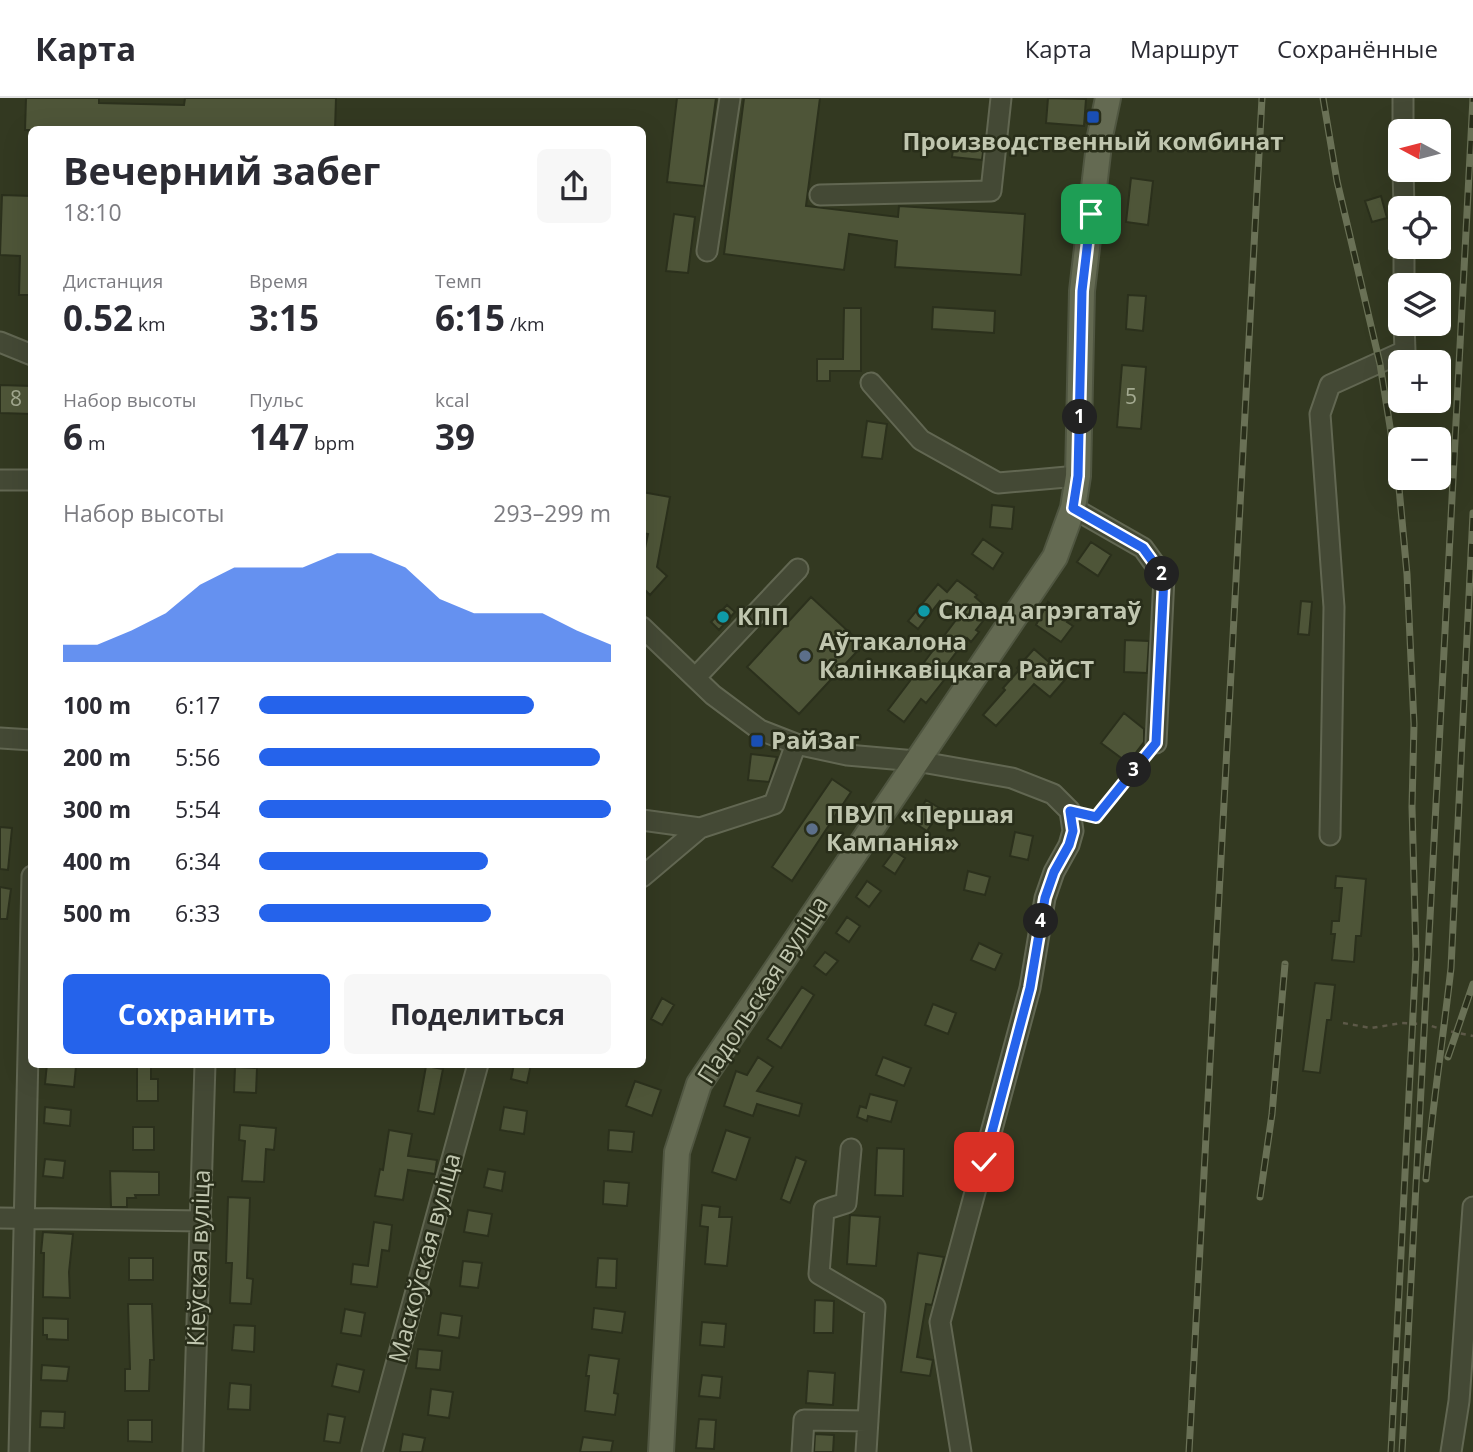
<!DOCTYPE html>
<html lang="ru">
<meta charset="utf-8">
<style>
body{margin:0;font-family:"Open Sans",sans-serif;background:#f7f7f7;color:#2b2b33;height:100vh;display:flex;flex-direction:column;font-size:26px;white-space:nowrap}
*{box-sizing:border-box;margin:0}
p{font-size:23px;color:#7c7c81}
.icon{flex:none;width:38px;height:38px;fill:none;stroke:currentColor;stroke-width:2;stroke-linecap:round;stroke-linejoin:round}
.map{position:relative;flex:1;overflow:hidden}
.details{position:absolute;left:28px;top:28px;width:618px;height:942px;display:flex;flex-direction:column;background:#fff;border-radius:10px;box-shadow:0 7px 28px #0002}
.details>*{flex:none}
.needle{width:46px;rotate:277deg}
.tools{position:absolute;left:1388px;top:21px;display:grid;gap:14px}
.tools a{display:grid;place-items:center;width:63px;height:63px;border-radius:10px;background:#fff;box-shadow:0 7px 28px #0002;font-size:35px}
.pin{position:absolute;display:grid;place-items:center;width:60px;height:60px;color:#fff;margin:-30px;border-radius:14px;box-shadow:0 4px 10px #0006}
.km{position:absolute;width:35px;height:35px;margin:-18px;border-radius:50%;background:#222;color:#fff;font-size:19px;line-height:35px;text-align:center}
.round{display:grid;place-items:center;flex:none;width:74px;height:74px;border-radius:10px;background:#f7f7f7}
.overview{display:flex;align-items:center;justify-content:space-between;height:119px;padding:0 35px}
h1{font-size:38px;font-weight:700;line-height:52px}
.stats{display:grid;grid-template-columns:repeat(3,1fr);gap:10px;height:119px;padding:7px 35px}
.stats div{display:grid;align-content:center}
.stats b{font-size:35px;font-weight:700}
.stats small{font-size:19px;font-weight:400}
.stats p{font-size:19px}
.chart{height:196px;padding:14px 35px}
.chart p{display:flex;justify-content:space-between}
.chart svg{width:100%;height:126px;margin-top:7px;fill:#2563eb;opacity:.7}
.action{display:flex;gap:14px;margin-top:auto;padding:14px 35px}
.action a{flex:1;height:80px;border-radius:10px;background:#2563eb;color:#fff;font-size:28px;font-weight:700;line-height:80px;text-align:center}
.action a+a{background:#f7f7f7;color:#2b2b33}
ul{padding:0 35px;list-style:none;font-size:23px}
li{display:grid;grid-template-columns:112px 84px 1fr;align-items:center;height:52px}
li i{height:18px;border-radius:9px;background:#2563eb}
header{display:flex;align-items:center;gap:42px;box-sizing:border-box;height:98px;padding:0 35px;background:#fff;border-bottom:2px solid #e1e1e2}
header strong{font-size:33px}
nav{display:flex;gap:38px;margin-inline-start:auto;font-size:24px}
.map>svg:first-child{display:block}
.building{fill:#4e5538;stroke:#2b301c;stroke-width:2}
.lines{fill:none;stroke-linecap:round;stroke-linejoin:round}
.minor-casing{stroke:#626752;stroke-width:23}
.major-casing{stroke:#505641;stroke-width:28}
.path{stroke:#5d5948;stroke-width:2.5;stroke-dasharray:5 5;stroke-linecap:butt}
.minor{stroke:#444935;stroke-width:19}
.major{stroke:#646a52;stroke-width:24}
.rail-casing{stroke:#6a7156;stroke-width:7}
.rail{stroke:#292e1a;stroke-width:4.5;stroke-dasharray:13;stroke-linecap:butt}
.route-casing{stroke:#fff;stroke-width:14}
.route{stroke:#2563eb;stroke-width:9}
.transit-dot{fill:#1a4fb4;stroke:#292e1a;stroke-width:2.5}
.culture-dot{fill:#0f9aa8;stroke:#292e1a;stroke-width:2.5}
.service-dot{fill:#5c6f8a;stroke:#292e1a;stroke-width:2.5}
.labels{text-anchor:middle;stroke-width:5;stroke-linejoin:round;paint-order:stroke}
.number-label{font-size:21px;fill:#a4aa91}
.poi-label{font-size:24px;font-weight:bold;fill:#c0c6af;stroke:#292e1a;text-anchor:start}
.street-label{font-size:24px;fill:#c0c6af;stroke:#292e1a}
</style>
<header>
<strong>Карта</strong>
<nav><a>Карта</a><a>Маршрут</a><a>Сохранённые</a></nav>
</header>
<div class="map">
<svg width="1473" height="1354" viewBox="0 0 1473 1354">
<rect width="100%" height="100%" fill="#333921"/>
<path class="building" d="M26,0H99V5L184,7L185,0H336L335,32H25Z
M677,0H716L704,88L667,84Z
M744,0H820L806,108L898,119L899,108L1025,116L1021,177L895,169L897,143L849,136L844,172L724,156Z
M1048,0L1086,1L1084,28L1046,25Z
M954,43L984,47L982,62L952,59Z
M1131,80L1153,83L1148,127L1126,124Z
M2,97L32,98V197H19L20,158L0,157Z
M1381,98L1387,120L1372,124L1365,103Z
M674,116L695,119L688,175L666,173Z
M1128,197L1146,198L1143,233L1126,231Z
M933,209L995,213L994,235L932,231Z
M844,210H861V273H830V283H817V261H843Z
M1122,267L1146,269L1141,331L1117,329Z
M0,287L32,288V316L0,315Z
M867,323L887,326L882,361L862,359Z
M642,394L670,399L657,469L667,478L650,497L642,489V464L648,436L643,435L645,423L642,422Z
M992,407L1014,409L1012,431L990,429Z
M983,441L1003,455L993,471L972,456Z
M1091,444L1111,457L1098,478L1077,464Z
M957,482L977,497L975,499L991,513L976,532L979,534L971,544L967,540L946,568L952,572L926,605L921,601L904,624L888,612L959,518L940,503L918,531L908,523L938,486L947,494Z
M811,499L863,547L799,616L747,569Z
M1301,503L1312,504L1309,537L1298,536Z
M1048,504L1070,520L1067,524L1073,528L1061,544L1036,527Z
M727,507L735,514L719,532L711,524Z
M1125,542L1149,543L1147,575L1124,574Z
M1034,551L1050,565L1053,562L1070,576L1050,599L1034,586L996,628L983,617L1005,592L1003,590L1019,572L1017,570Z
M1124,615L1144,631V644L1128,665L1101,645Z
M751,656L777,659L769,684L748,682Z
M832,681L851,694L792,783L772,769Z
M926,702L941,711L927,733L913,724Z
M0,729L12,730L8,772L0,771Z
M1015,734L1033,738L1028,762L1010,758Z
M894,753L905,760L895,776L883,768Z
M968,773L990,779L985,797L964,792Z
M1336,778L1366,781L1361,838H1356L1354,864L1332,862L1335,836H1331L1332,823H1339L1342,790H1335Z
M867,783L881,793L869,809L856,799Z
M0,789L11,791L7,821H0Z
M847,819L860,828L849,844L836,835Z
M979,845L1002,856L995,872L971,862Z
M825,854L838,863L826,877L814,868Z
M1315,885L1335,887L1331,922H1327L1320,975L1303,973Z
M802,889L814,897L781,950L767,941Z
M662,900L674,907L662,927L651,921Z
M933,906L956,915L948,936L925,927Z
M758,959L773,969L757,993L802,1006L799,1018L757,1006L753,1018L724,1008L736,973L747,977Z
M883,959L911,970L904,988L876,977Z
M47,966L76,968L74,989L45,986Z
M137,966H151V981H158V1003H137Z
M514,966H531L527,985L511,981Z
M426,968L443,971L434,1016L418,1013Z
M235,969L257,970L256,995L234,994Z
M635,983L661,992L652,1018L626,1008Z
M870,996L897,1003L891,1024L868,1018L867,1023L857,1019L860,1008L866,1010Z
M45,1009L71,1012L70,1028L44,1025Z
M504,1009L527,1013L524,1036L500,1032Z
M240,1027L276,1030L274,1052L266,1051L264,1084L242,1083L245,1043L239,1042Z
M133,1029H154V1052H133Z
M389,1032L412,1036L408,1058L437,1062L435,1076L408,1072L403,1102L375,1098L380,1071L383,1072Z
M609,1032L634,1034L632,1054L608,1052Z
M726,1032L750,1040L736,1082L712,1074Z
M877,1050L904,1051L903,1098L875,1097Z
M796,1059L806,1063L790,1105L781,1101Z
M45,1061L65,1063L63,1080L43,1078Z
M488,1071L505,1074L502,1093L484,1089Z
M110,1073L159,1074V1097H135L136,1100H127V1109H111Z
M604,1083L629,1085L627,1108L603,1106Z
M228,1099L250,1100L247,1180L253,1181L251,1206L230,1205L232,1165H226Z
M702,1107L720,1109L719,1119H732L727,1168L705,1166L708,1129L700,1128Z
M468,1112L492,1116L488,1138L464,1134Z
M850,1117L880,1119L876,1168L847,1166Z
M374,1124L392,1127L389,1153L382,1152L377,1189L351,1186L353,1166L368,1168Z
M43,1134L73,1136L69,1174L70,1200L43,1199L44,1155H41Z
M918,1155L944,1159L932,1207L926,1206L917,1259L933,1262L930,1278L901,1274Z
M129,1160H153V1182H129Z
M598,1160L617,1161L616,1190L596,1189Z
M463,1163L482,1165L478,1190L460,1188Z
M815,1202L834,1203L833,1235H814Z
M128,1206H152L154,1262H150L149,1293H125V1271H130Z
M594,1210L625,1214L622,1235L592,1231Z
M345,1211L365,1215L361,1238L341,1235Z
M441,1215L462,1218L459,1240L438,1237Z
M43,1220L68,1221V1242L47,1241V1237H43Z
M702,1224L726,1226L724,1249L700,1247Z
M234,1227L255,1228L254,1254L232,1252Z
M418,1251L442,1253L440,1272L416,1270Z
M589,1257L619,1261L614,1295L618,1296L615,1317L585,1313L589,1278H586Z
M337,1266L364,1272L359,1294L332,1288Z
M42,1267L69,1269L67,1283L41,1282Z
M808,1273L835,1275L833,1307L806,1305Z
M702,1277L722,1279L720,1300L699,1298Z
M230,1285L251,1287L250,1312L228,1311Z
M431,1291L453,1294L449,1320L428,1317Z
M41,1313L65,1314L64,1330L40,1329Z
M328,1316L345,1319L340,1345L324,1343Z
M699,1321L716,1322L714,1351L696,1350Z
M128,1322H152V1344L128,1343Z
M403,1336L425,1340L422,1354H400Z
M815,1336L834,1337L833,1354H814Z
M583,1339L613,1343L611,1354H580Z"/>
<g class="lines">
<g class="minor-casing">
<path id="minor" d="M1403,0V33
M1403,72L1404,110
M820,97L991,93L1001,0
M1404,149V187
M707,153L730,0
M0,244L32,257
M871,285L921,342L998,385L1078,378
M0,382H32
M1073,410L1143,450L1164,479L1156,645
M642,529L713,597L760,632L796,646L847,657L916,663L1012,680L1053,696L1070,713L1073,733L1069,747L1054,774L1045,800L1030,890L940,1224L961,1354
M696,579L798,471
M0,640L32,642
M642,722L700,730
M1330,737L1334,509L1320,316L1330,287L1405,253L1404,226
M642,779L700,730L774,706L796,646
M851,1051L846,1105L824,1112L819,1176L875,1209L866,1354
M0,1120L201,1123
M19,1354L32,778
M193,1354L205,966
M372,1354L478,966
M802,1354L804,1322L868,1323
M1451,1354L1459,1303L1473,1109"/>
</g>
<g class="major-casing">
<path id="major" d="M661,1354L677,1054L699,986L1055,459L1073,410L1078,378L1082,193L1100,38L1108,0"/>
</g>
<path class="path" d="M1087,717L1096,719L1145,658
M1343,925L1371,930L1402,925L1425,926L1444,932L1473,938"/>
<use href="#minor" class="minor"/>
<use href="#major" class="major"/>
<g class="rail-casing">
<path id="rail" d="M1323,0L1337,83L1380,266L1398,379L1407,476L1414,626L1412,709L1416,857L1391,1354
M1448,959L1473,886
M1426,1081C1432,1011 1443,941 1451,870L1473,415
M1260,1099L1272,1016L1285,866
M1189,1354L1262,0
M1402,1354L1473,0"/>
</g>
<use href="#rail" class="rail"/>
</g>
<g class="lines">
<g class="route-casing">
<path id="route" d="M984,1064L1030,890L1045,800L1054,774L1069,747L1073,733L1070,713L1096,719L1156,645L1164,479L1143,450L1073,410L1078,378L1082,193L1091,116"/>
</g>
<use href="#route" class="route"/>
</g>
<g class="transit-dot">
<rect x="1086" y="12" width="14" height="14" rx="3.5"/>
<rect x="750" y="636" width="14" height="14" rx="3.5"/>
</g>
<g class="culture-dot">
<circle cx="924" cy="513" r="7"/>
<circle cx="723" cy="519" r="7"/>
</g>
<g class="service-dot">
<circle cx="805" cy="558" r="7"/>
<circle cx="812" cy="731" r="7"/>
</g>
<g class="labels">
<g class="number-label">
<text x="1131" y="306">5</text>
<text x="16" y="308">8</text>
</g>
<g class="poi-label">
<text x="1093" y="52" text-anchor="middle">Производственный комбинат</text>
<text x="938" y="521">Склад агрэгатаў</text>
<text x="737" y="527">КПП</text>
<text x="819" y="552">Аўтакалона<tspan x="819" dy="28">Калінкавіцкага РайСТ</tspan></text>
<text x="771" y="651">РайЗаг</text>
<text x="826" y="725">ПВУП «Першая<tspan x="826" dy="28">Кампанія»</tspan></text>
</g>
<g class="street-label">
<text transform="translate(763 892) rotate(-57)" y="8">Падольская вуліца</text>
<text transform="translate(199 1160) rotate(-88)" y="8">Кіеўская вуліца</text>
<text transform="translate(425 1160) rotate(-75)" y="8">Маскоўская вуліца</text>
</g>
</g>
</svg>
<div class="tools">
<a><svg class="needle" viewBox="-14 -14 28 28"><path d="M0-13l5 13h-10z" fill="#e53935"/><path d="M0 13l5-13h-10z" fill="#7c7c81"/></svg></a>
<a><svg class="icon" aria-label="locate" viewBox="0 0 24 24"><circle cx="12" cy="12" r="6"/><path d="M12 2v4M12 18v4M2 12h4M18 12h4"/></svg></a>
<a><svg class="icon" aria-label="layers" viewBox="0 0 24 24"><path d="M12 4l9 5-9 5-9-5zM3 14l9 5 9-5"/></svg></a>
<a>+</a>
<a>−</a>
</div>
<div class="pin" style="left:1091px;top:116px;background:#1e9e55"><svg class="icon" aria-label="arrive" viewBox="0 0 24 24"><path d="M6 21V4h12l-3 4 3 4H6"/></svg></div>
<div class="pin" style="left:984px;top:1064px;background:#d93025"><svg class="icon" aria-label="check" viewBox="0 0 24 24"><path d="M5 12l5 5 9-10"/></svg></div>
<b class="km" style="left:1080px;top:319px">1</b>
<b class="km" style="left:1162px;top:476px">2</b>
<b class="km" style="left:1134px;top:672px">3</b>
<b class="km" style="left:1041px;top:823px">4</b>
<section class="details">
<div class="overview"><div><h1>Вечерний забег</h1><p>18:10</p></div><a class="round"><svg class="icon" aria-label="share" viewBox="0 0 24 24"><path d="M12 15V3M7 8l5-5 5 5M5 13v7h14v-7"/></svg></a></div>
<div class="stats">
<div><p>Дистанция</p><b>0.52<small> km</small></b></div>
<div><p>Время</p><b>3:15</b></div>
<div><p>Темп</p><b>6:15<small> /km</small></b></div>
</div>
<div class="stats">
<div><p>Набор высоты</p><b>6<small> m</small></b></div>
<div><p>Пульс</p><b>147<small> bpm</small></b></div>
<div><p>kcal</p><b>39</b></div>
</div>
<div class="chart"><p><span>Набор высоты</span>293–299 m</p>
<svg viewBox="0 0 160 44" preserveAspectRatio="none"><path d="M0 44V38L10 38L20 33L30 27L40 17L50 11L60 11L70 11L80 6L90 6L100 11L110 22L120 27L130 27L140 27L150 33L160 38V44z"/></svg>
</div>
<ul>
<li><b>100 m</b>6:17<i style="width:78%"></i></li>
<li><b>200 m</b>5:56<i style="width:97%"></i></li>
<li><b>300 m</b>5:54<i style="width:100%"></i></li>
<li><b>400 m</b>6:34<i style="width:65%"></i></li>
<li><b>500 m</b>6:33<i style="width:66%"></i></li>
</ul>
<div class="action"><a>Сохранить</a><a>Поделиться</a></div>
</section>
</div>
